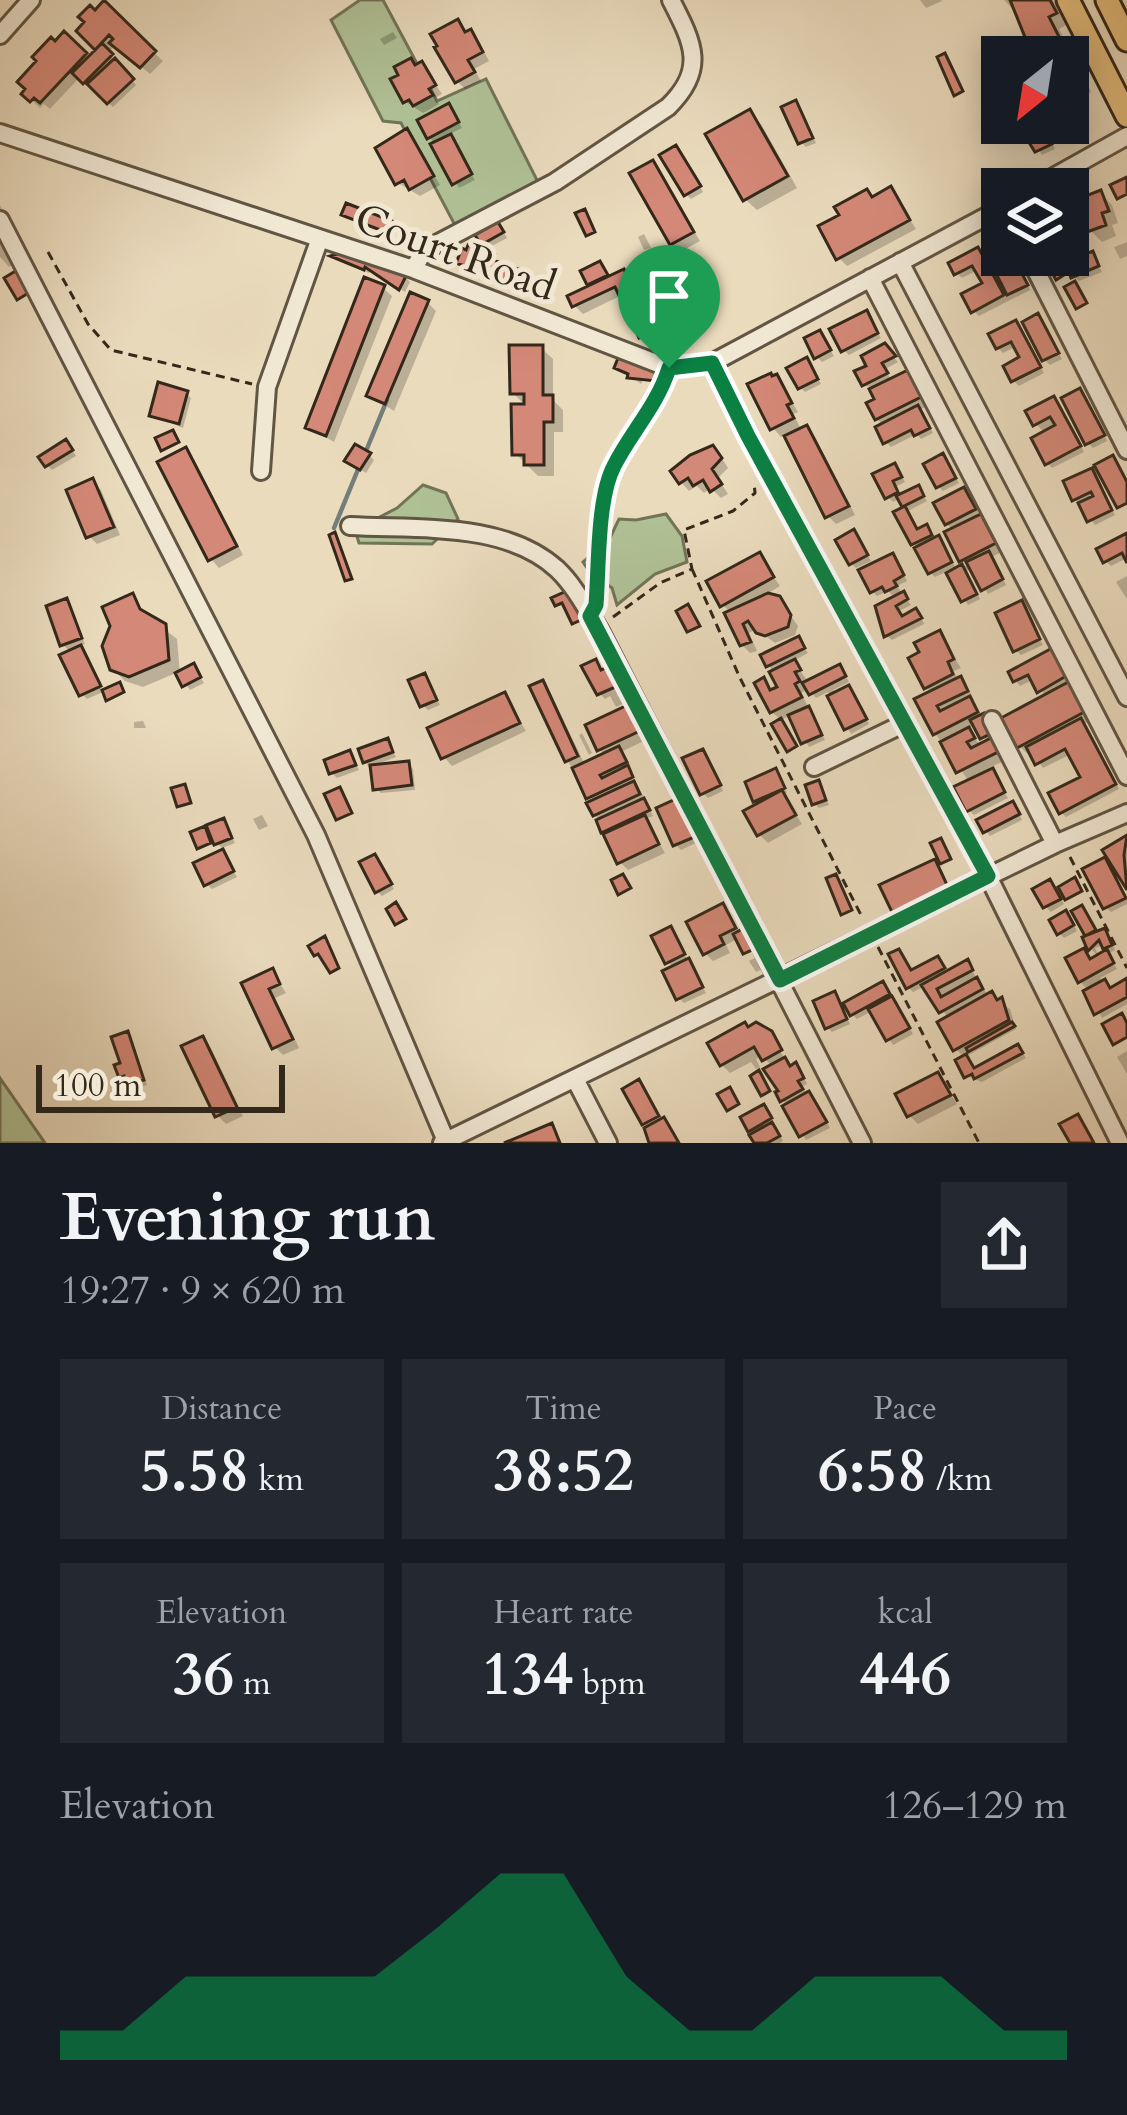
<!DOCTYPE html>
<meta charset="utf-8">
<style>
body{margin:0;font-family:Cardo,serif;background:#242831;color:#f1f3f6;height:100vh;display:flex;flex-direction:column;font-size:45px;white-space:nowrap}
*{box-sizing:border-box;margin:0}
p{font-size:39px;color:#9ea1a6}
.icon{flex:none;width:66px;height:66px;fill:none;stroke:currentColor;stroke-width:2;stroke-linecap:round;stroke-linejoin:round}
.map{position:relative;height:1143px;overflow:hidden}
.side{display:flex;flex-direction:column;background:#171b24;flex:1}
.side>*{flex:none}
.needle{width:78px;rotate:210deg}
.tools{position:absolute;left:981px;top:36px;display:grid;gap:24px}
.tools a{display:grid;place-items:center;width:108px;height:108px;border-radius:0px;background:#171b24;box-shadow:0 6px 30px #0003;font-size:60px}
.scale{position:absolute;left:36px;bottom:30px;width:249px;box-sizing:border-box;padding-left:12px;border:6px solid #33281a;border-top:0;font-size:33px;line-height:42px;white-space:nowrap;color:#33281a;-webkit-text-stroke:9px #f1e8d4;paint-order:stroke}
.pin{position:absolute;display:grid;place-items:center;width:102px;height:102px;color:#fff;margin:-123px -51px;border-radius:50% 50% 50% 0;rotate:-45deg;box-shadow:0 0 12px #0007}
.pin .icon{rotate:45deg}
.round{display:grid;place-items:center;flex:none;width:126px;height:126px;border-radius:0px;background:#242831}
.summary{display:flex;align-items:center;justify-content:space-between;height:204px;padding:0 60px}
h1{font-size:66px;font-weight:700;line-height:90px}
.figures{display:grid;grid-template-columns:repeat(3,1fr);gap:18px;height:204px;padding:12px 60px}
.figures div{display:grid;align-content:center;border-radius:0px;background:#242831;text-align:center}
.figures b{font-size:60px;font-weight:700}
.figures small{font-size:33px;font-weight:400}
.figures p{font-size:33px}
.chart{height:336px;padding:24px 60px}
.chart p{display:flex;justify-content:space-between}
.chart svg{width:100%;height:216px;margin-top:12px;fill:#0b8043;opacity:.7}
.map>svg:first-child{display:block}
.green{fill:#b0c196;stroke:#727458;stroke-width:3}
.shadow{fill:#0003;fill-rule:evenodd}
.lines{fill:none;stroke-linecap:round;stroke-linejoin:round}
.stream{stroke:#737e7b;stroke-width:4.5}
.building{fill:#d48877;stroke:#33281a;stroke-width:3}
.minor-casing{stroke:#615543;stroke-width:22}
.major-casing{stroke:#33281a;stroke-width:27}
.path{stroke:#33281a;stroke-width:3;stroke-dasharray:9 6;stroke-linecap:butt}
.minor{stroke:#f1e8d4;stroke-width:16}
.major{stroke:#e5be7e;stroke-width:21}
.route-casing{stroke:#fff;stroke-width:24}
.route{stroke:#0b8043;stroke-width:15}
.labels{text-anchor:middle;stroke-width:10;stroke-linejoin:round;paint-order:stroke}
.street-label{font-size:42px;fill:#33281a;stroke:#f1e8d4}
</style>
<div class="map">
<svg width="1127" height="1143" viewBox="0 0 1127 1143">
<rect width="100%" height="100%" fill="#eadbbd"/>
<filter id="stains"><feTurbulence type="fractalNoise" baseFrequency=".00167" numOctaves="4"/><feColorMatrix values="0 0 0 0 .2 0 0 0 0 .09 0 0 0 0 .02 0 0 0 .5 -.17"/></filter>
<radialGradient id="worn" r=".72"><stop offset=".6" stop-color="#630" stop-opacity="0"/><stop offset="1" stop-color="#630" stop-opacity=".3"/></radialGradient>
<path class="green" d="M360,0H383L437,101L486,79L540,186L456,227L401,123L383,121L331,20Z
M423,485L446,493L458,519L432,544L359,543L355,530L397,508Z
M666,514L682,536L687,562L655,574L617,605L612,588L589,571L583,562L609,540L619,519L636,520Z
M0,1078L45,1143H0Z"/>
<path class="shadow" d="M920,0H941L942,1L926,8Z
M1004,0H1053L1066,25L1059,29L1091,92L1068,104V57H1036L1016,6L1012,8Z
M104,5L163,61L150,74L115,45L108,53L136,85L113,107L80,77L50,109L44,104L40,108L25,94L64,35L90,60L99,50L80,31Z
M458,23L478,41L489,61L474,69L481,81L465,89L457,81Z
M393,32L397,38L384,45L380,39Z
M422,65L442,94L435,98L439,104L423,113L406,102L416,68Z
M796,104L816,143L806,147L801,142Z
M453,112L462,128L448,135L475,180L459,188L430,137Z
M749,113L761,124L797,188L757,210L745,199Z
M1022,123H1042L1055,149L1042,155Z
M407,132L440,185L420,196L398,183Z
M681,154L703,192L691,199L686,194Z
M653,163L700,241L680,252L672,244Z
M891,190L916,229L847,266L839,258Z
M1100,194L1112,205L1118,223L1112,225L1116,236L1102,242L1090,230Z
M0,205L27,258L9,267L0,257Z
M345,214L391,224L396,229L393,236Z
M503,231L507,238L488,248L484,244Z
M644,234L651,248L644,250L638,237Z
M1083,238L1088,246L1080,249L1076,241Z
M1127,242V256L1120,259L1114,247Z
M1068,245L1075,261L1092,254L1102,272L1079,281L1073,276L1075,261Z
M1002,249V255H1012L1030,290L979,316L974,311L986,284L978,270L962,278L957,273L982,255L993,273L997,271Z
M331,256L405,277L410,282L405,292L371,270L369,273Z
M493,257L521,277L518,286L460,262Z
M605,269L610,279L623,273L631,281L659,340L650,344L641,336L622,295L583,314L574,305Z
M383,288L392,296L334,442L308,427Z
M428,303L436,311L394,411L369,395Z
M866,314L881,338L849,355L844,350Z
M1038,317L1062,359L1050,365L1045,360Z
M1016,323L1044,373L1019,386L1014,381L1024,359L1017,346L1003,353L998,348Z
M820,333L834,356L822,362L817,357Z
M885,347L898,362L885,369L892,382L907,374L915,382L928,406L919,410L933,433L921,439L917,434L891,447L886,442L884,426L877,419L878,401L872,388L864,385L870,367Z
M541,348L553,359V400L563,410V432H554V476H538L515,453L527,407L513,393Z
M811,366L821,384L805,392L800,387Z
M618,367L657,374L661,385L643,380L641,384Z
M776,377L798,412L793,414L802,431L807,428L815,437L855,515L836,524L828,516L786,434L781,437L773,428Z
M186,393L191,398L183,428L152,415Z
M1085,397L1107,441L1093,448L1088,443Z
M1054,399L1084,452L1052,468L1047,463L1045,433L1036,424Z
M71,448L76,456L52,470L47,465Z
M185,451L194,460L243,555L219,568L211,559Z
M369,455L374,460L366,473L353,465Z
M721,457L728,468L718,478L728,494L721,498L711,488L704,493L697,486L689,491L681,482Z
M943,457L959,483L943,491L938,486Z
M1091,471L1115,515L1095,525L1075,499Z
M899,472L905,482L895,487L901,497L918,489L927,501L906,512L918,532L926,528L935,540L943,544L957,570L967,565L962,560L954,531L947,524L964,491L969,496L1002,552L992,557L1006,585L988,594L972,568L966,571L980,599L968,605L948,571L935,577L930,572L897,513L907,508L900,498L893,502L888,497L877,475Z
M93,482L101,490L120,535L97,544L89,536Z
M854,533L871,561L856,568L851,563Z
M1127,539V558L1111,566L1106,561Z
M759,556L780,586L765,595L779,599L798,626L795,635L775,643L756,629L749,633L757,651L750,653L742,645L731,613L723,605Z
M897,562L907,581L897,586L911,605L899,611L903,618L921,617L924,624L892,640L887,636L896,599L888,591L877,596L872,591Z
M1127,576V599L1116,582Z
M132,597L148,617L177,639L180,674L194,667L204,683L190,690L178,672L143,687L125,681L113,669Z
M66,602L85,644L78,646L103,692L87,699L82,694L71,652L63,645Z
M1021,604L1043,645L1021,655L1016,650Z
M939,634L961,668L954,671L958,680L968,688L974,700L971,701L1008,759L989,768L1008,798L974,815L969,810L970,783L935,733L932,693L926,687ZM976,725L988,743L981,746L967,729Z
M798,640L808,653L793,661L809,683L844,673L849,682L833,690L835,695L849,689L869,724L851,734L828,692L816,698L809,689L801,693L825,740L809,747L791,715L781,720L772,712L764,681L774,692L781,688L769,665Z
M1054,651L1094,719L1084,724L1119,789L1066,817L1061,812L1084,778L1071,754L1043,768L1032,752L1028,754L1019,746L1046,697L1034,679L1020,686L1015,680Z
M595,662L603,673L610,670L629,701L616,707L610,696L605,699L600,694Z
M424,676L440,705L428,710L423,705Z
M542,684L550,692L585,765L605,755L599,749L631,707L650,738L621,752L653,816L645,819L665,853L628,870L620,862L595,814L594,802L567,760Z
M504,696L526,731L452,766L444,757Z
M143,721L146,728H134V722Z
M582,733L592,753L589,755L579,735Z
M387,741L396,757L375,765L408,764L413,769L415,790L381,793L376,788L366,761Z
M350,754L359,770L337,778L332,773Z
M707,757L723,791L708,798L703,793Z
M780,777L787,793L783,795L802,824L768,843L759,834L761,805L756,800Z
M818,783L829,805L819,808L814,803Z
M677,801L700,841L681,850L676,845Z
M1017,810L1022,820L990,836L986,831Z
M262,815L268,826L259,830L253,819Z
M224,822L235,843L222,848L217,843Z
M1127,839V885L1106,851Z
M222,852L237,877L212,889L207,884Z
M375,857L394,889L382,896L377,891Z
M934,862L954,895L903,919L895,911Z
M1109,866L1127,900V904L1111,912L1106,907Z
M1054,887L1064,904L1051,912L1046,907Z
M722,906L754,951L747,954L739,938L726,945L730,953L713,961L705,953Z
M1082,908L1098,934L1104,931L1109,936L1115,950L1107,954L1117,969L1100,978L1111,991L1127,982V1004L1102,1018L1089,991L1080,981L1084,951L1091,961L1099,957L1091,949L1086,939L1090,937L1075,912ZM1104,945L1109,951L1099,957L1095,948Z
M1071,919L1077,931L1064,938L1059,933Z
M671,930L706,993L684,1003L679,998L674,968L668,962Z
M755,958L762,969L756,972L749,961Z
M967,963L989,997L1010,1009L1016,1029L965,1057L975,1071L1022,1052L1026,1058L982,1082L967,1076L965,1058L956,1049L949,1019L925,986L913,992L908,987L912,973L942,965L947,974Z
M272,972L286,993L275,998L299,1048L283,1055L275,1047L245,985Z
M883,985L913,1034L893,1045L872,1011L857,1019L844,1006Z
M835,995L850,1024L832,1032L827,1027Z
M127,1035L147,1085L135,1089L121,1076Z
M770,1036L791,1068L800,1071L807,1084L801,1087L814,1100L830,1128L806,1140L783,1100L772,1067L762,1055L756,1059L760,1067L756,1069L751,1062L730,1073L722,1065Z
M202,1039L211,1048L243,1116L226,1124L217,1115Z
M1127,1051V1074L1117,1057Z
M938,1075L957,1104L918,1124L909,1115Z
M768,1113L783,1141L780,1143H757L750,1130Z"/>
<g class="lines">
<path class="stream" d="M366,451L387,400
M334,528L359,467"/>
</g>
<path class="building" d="M104,0L156,51L140,68L109,43L113,39L109,35L95,50L76,31L84,22L78,17L90,5L95,10Z
M1010,0H1050L1057,13L1049,17L1081,80L1068,87V57H1033Z
M458,19L465,32L471,29L483,52L468,60L475,72L455,83L434,47L437,46L430,34Z
M64,31L87,53L40,103L34,98L30,102L21,94L25,89L17,82L36,61L32,57L51,37L55,41Z
M102,43L113,54L83,84L72,73Z
M945,53L963,91L954,96L937,57Z
M115,58L134,79L107,104L87,84Z
M411,58L415,65L422,61L436,85L429,89L433,95L413,106L409,100L403,103L390,79L398,75L394,67Z
M796,100L813,138L798,144L781,107Z
M449,103L459,122L427,139L417,120Z
M750,109L788,176L743,201L705,134Z
M1017,123H1042L1052,144L1035,152Z
M407,128L434,176L409,190L404,180L395,185L375,148Z
M451,134L472,174L452,185L430,144Z
M676,145L701,186L684,196L659,155Z
M653,160L694,232L670,245L629,173Z
M1127,177V194L1117,199L1110,185Z
M891,186L910,220L836,260L818,226L839,215L834,207L867,189L872,197Z
M1101,190L1109,211L1102,213L1106,225L1087,232L1075,200Z
M346,203L392,221L388,233L341,215Z
M585,209L595,232L586,236L575,213Z
M498,222L504,232L481,245L475,235Z
M468,245L495,254L493,260L518,269L513,283L456,263L462,248L466,250Z
M1002,246V255H1012L1028,285L1007,295L986,254Z
M978,247L1004,295L971,313L961,294L982,283L972,266L954,275L948,263Z
M1093,251L1099,266L1071,278L1065,262Z
M345,252L407,274L399,290L365,267L364,270L330,256Z
M1043,255H1054L1064,275L1056,280Z
M600,261L608,275L587,285L580,271Z
M27,264L40,286L17,300L4,278Z
M624,269L653,331L639,338L615,287L572,307L567,296Z
M364,277L385,285L326,436L305,428Z
M1075,281L1087,303L1076,309L1064,287Z
M410,292L429,300L385,404L366,396Z
M671,307L680,325L669,331L660,313Z
M867,310L878,333L841,352L829,329Z
M1038,313L1059,353L1042,361L1022,322Z
M1016,320L1041,367L1011,382L1003,366L1019,357L1011,342L996,349L988,334Z
M820,330L831,350L814,359L804,338Z
M885,343L896,356L882,363L888,373L862,386L854,371L866,366L861,356Z
M509,345H543V395H553V422H544V465H524V455H512L511,404H524V394H510Z
M807,357L818,379L798,389L786,368Z
M618,358L659,371L656,381L627,378L628,374L614,368Z
M908,370L921,397L875,420L866,403L874,399L869,389Z
M771,373L772,376L777,374L792,403L787,405L794,418L770,430L747,384Z
M158,382L188,391L179,424L149,416Z
M1080,388L1105,435L1085,445L1061,398Z
M1054,396L1081,446L1045,465L1031,438L1055,425L1050,417L1033,426L1025,411Z
M918,405L930,428L914,436L911,430L883,444L875,427Z
M807,425L849,506L825,518L784,436Z
M173,430L179,442L161,451L155,438Z
M66,439L73,450L45,467L38,457Z
M355,444L371,453L360,470L344,461Z
M713,445L722,458L712,469L722,484L710,492L703,480L693,486L688,478L679,484L670,471L690,455Z
M186,447L237,546L208,561L157,462Z
M943,453L956,478L936,488L923,464Z
M1113,455L1127,482V503L1117,508L1094,465Z
M895,463L902,477L893,481L898,492L885,499L872,474Z
M1092,468L1112,510L1087,522L1078,503L1093,496L1091,492L1072,501L1063,481Z
M93,478L114,527L86,538L66,490Z
M919,485L924,496L902,507L896,496Z
M964,487L976,509L945,525L933,503Z
M905,506L917,529L927,524L932,535L911,545L893,512Z
M981,514L996,543L959,562L944,532Z
M854,529L868,555L849,565L835,540Z
M335,532L352,579L345,581L329,535Z
M1127,533V563L1122,553L1103,563L1096,549Z
M939,535L952,562L928,574L914,548Z
M989,551L1003,579L981,591L966,562Z
M760,552L774,577L720,607L706,581Z
M893,553L904,575L894,581L897,586L885,592L882,587L870,593L858,570Z
M962,564L977,594L961,602L946,573Z
M569,590L583,619L572,624L562,603L555,606L551,598Z
M904,591L908,599L896,606L902,616L916,608L922,618L884,637L875,606Z
M133,593L140,609L166,624L169,660L129,677L110,670L102,646L110,626L102,607Z
M768,593L780,596L791,615L788,627L765,636L756,633L748,621L743,624L751,642L740,646L724,613Z
M67,598L82,638L60,646L46,606Z
M1022,600L1040,639L1013,652L995,613Z
M688,604L700,626L687,632L676,611Z
M940,630L954,659L948,662L953,674L924,689L908,658L919,652L914,643Z
M799,636L805,648L766,667L760,655Z
M81,645L101,686L79,696L59,655Z
M1054,647L1068,675L1037,693L1028,675L1013,682L1008,672Z
M596,659L601,670L610,666L620,685L597,695L581,666Z
M795,659L801,670L795,672L800,681L795,684L802,697L770,713L754,683L764,677L770,690L777,687L769,672Z
M194,663L201,677L182,687L175,673Z
M840,664L846,676L809,695L802,683Z
M425,673L437,700L420,707L408,680Z
M961,676L968,691L937,706L940,711L970,696L978,712L933,735L914,699Z
M543,680L578,756L565,762L529,686Z
M1072,680L1088,710L1017,748L1001,718Z
M120,682L124,692L106,701L102,690Z
M849,685L867,719L844,730L827,696Z
M505,692L520,723L441,759L427,728Z
M632,703L644,729L597,751L585,725Z
M809,706L822,735L801,744L788,715Z
M984,713L994,732L980,739L970,720Z
M781,718L797,746L787,752L771,724Z
M1081,718L1116,784L1059,814L1048,793L1080,777L1065,749L1035,765L1026,747Z
M969,727L975,738L967,742L971,748L995,736L1002,750L956,773L940,742Z
M388,738L393,752L363,763L358,749Z
M619,746L627,762L600,775L602,778L628,765L633,777L586,799L572,768Z
M703,749L721,785L700,795L682,758Z
M350,750L356,765L329,774L324,760Z
M409,761L412,785L373,790L370,765Z
M776,768L785,788L753,802L745,782Z
M993,768L1005,792L966,812L953,787Z
M819,780L826,800L812,805L805,785Z
M634,781L640,794L593,816L586,803Z
M185,784L191,803L177,807L171,788Z
M340,787L352,813L336,820L324,794Z
M782,790L796,815L757,836L743,811Z
M644,798L650,810L601,833L596,820Z
M678,798L697,836L673,846L656,808Z
M1013,801L1020,814L983,833L976,820Z
M645,815L659,844L617,864L603,834Z
M224,818L232,838L214,845L206,825Z
M205,826L211,843L197,849L190,832Z
M1127,835L1124,855L1127,890L1102,850Z
M941,838L951,859L940,864L930,843Z
M223,849L234,871L204,886L193,863Z
M375,854L392,884L375,893L359,862Z
M1105,857L1126,898L1103,909L1082,869Z
M935,859L948,887L892,912L879,885Z
M623,874L631,888L618,895L611,880Z
M836,874L852,910L841,915L826,878Z
M1075,877L1082,891L1065,900L1058,887Z
M1050,879L1061,899L1043,908L1032,889Z
M396,902L406,919L395,925L386,909Z
M723,903L736,928L720,936L724,944L703,955L686,922Z
M1082,905L1096,930L1085,936L1071,911Z
M1066,910L1074,925L1057,935L1049,920Z
M671,926L685,954L665,964L651,936Z
M744,928L754,949L743,954L733,934Z
M1105,928L1112,945L1103,949L1099,940L1088,951L1082,937Z
M325,936L339,968L330,973L318,954L314,956L308,946Z
M1084,948L1090,959L1107,949L1114,963L1078,983L1065,958Z
M899,949L911,970L938,956L945,968L906,989L888,954Z
M689,958L703,987L676,1000L662,971Z
M968,959L973,970L937,989L941,997L977,977L983,989L939,1013L921,985Z
M273,968L280,984L269,989L293,1039L272,1049L241,983Z
M1127,978V997L1094,1015L1083,991L1105,979L1110,988Z
M883,981L890,994L850,1016L843,1003Z
M835,991L847,1019L825,1029L813,1001Z
M992,991L997,1000L1002,997L1009,1020L953,1051L937,1022Z
M892,996L910,1028L886,1041L868,1009Z
M1122,1013L1127,1023V1037L1113,1045L1102,1024Z
M745,1022L748,1027L756,1022L772,1031L782,1050L762,1061L754,1047L720,1066L707,1043Z
M1012,1022L1015,1026L968,1052L966,1048Z
M128,1031L144,1080L127,1085L124,1076L119,1078L114,1065L120,1063L111,1037Z
M203,1036L237,1107L215,1117L181,1046Z
M1018,1044L1023,1053L974,1079L972,1074L964,1078L955,1060L966,1054L974,1068Z
M785,1057L790,1066L796,1062L804,1078L798,1081L803,1089L780,1102L775,1092L778,1091L763,1069Z
M759,1070L770,1091L761,1096L750,1076Z
M938,1072L951,1095L907,1117L895,1094Z
M639,1079L659,1116L642,1125L622,1089Z
M730,1087L739,1104L727,1111L717,1094Z
M809,1091L827,1122L799,1137L782,1106Z
M764,1104L772,1118L748,1132L740,1117Z
M1078,1114L1094,1143H1070L1059,1124Z
M664,1117L679,1143H649L644,1128Z
M772,1122L780,1136L767,1143H754L749,1135Z
M552,1123L560,1143H504Z"/>
<g class="lines">
<g class="minor-casing">
<path id="minor" d="M0,35L31,0
M0,133L413,269L669,368L712,363L1002,208
M1032,189L1127,136
M0,220L316,835L446,1141
M1028,255L1127,450
M900,262L1127,697
M413,269L425,250L555,182L668,107C707,69 693,43 671,0
M870,278L1127,776
M712,363L749,436L988,876L1120,1143
M261,471L267,387L319,241
M350,526C417,530 504,521 557,569C575,586 587,610 600,631L862,1143
M992,720L1055,844
M814,767L905,723
M575,1079L608,1143
M442,1143L1055,844L1127,813"/>
</g>
<g class="major-casing">
<path id="major" d="M1068,0L1127,116
M1107,0L1127,40"/>
</g>
<path class="path" d="M48,252L88,324L111,350L252,384
M692,569L740,678L862,917
M597,590L603,515L612,469L665,382
M613,617L660,583L692,569L684,530L733,511L755,493L754,482
M1070,857L1127,968
M878,947L979,1143"/>
<use href="#minor" class="minor"/>
<use href="#major" class="major"/>
</g>
<g class="lines">
<g class="route-casing">
<path id="route" d="M712,363L748,436L988,876L780,980L590,616L596,605C599,568 597,498 614,466C631,432 657,406 669,368Z"/>
</g>
<use href="#route" class="route"/>
</g>
<g class="labels">
<g class="street-label">
<text transform="translate(456 251) rotate(20)" y="15">Court Road</text>
</g>
</g>
<rect width="100%" height="100%" filter="url(#stains)"/>
<rect width="100%" height="100%" fill="url(#worn)"/>
</svg>
<div class="tools">
<a><svg class="needle" viewBox="-14 -14 28 28"><path d="M0-13l5 13h-10z" fill="#e53935"/><path d="M0 13l5-13h-10z" fill="#9ea1a6"/></svg></a>
<a><svg class="icon" aria-label="layers" viewBox="0 0 24 24"><path d="M12 4l9 5-9 5-9-5zM3 14l9 5 9-5"/></svg></a>
</div>
<div class="scale">100 m</div>
<div class="pin" style="left:669px;top:368px;background:#1e9e55"><svg class="icon" aria-label="arrive" viewBox="0 0 24 24"><path d="M6 21V4h12l-3 4 3 4H6"/></svg></div>
</div>
<section class="side">
<div class="summary"><div><h1>Evening run</h1><p>19:27 · 9 × 620 m</p></div><a class="round"><svg class="icon" aria-label="share" viewBox="0 0 24 24"><path d="M12 15V3M7 8l5-5 5 5M5 13v7h14v-7"/></svg></a></div>
<div class="figures">
<div><p>Distance</p><b>5.58<small> km</small></b></div>
<div><p>Time</p><b>38:52</b></div>
<div><p>Pace</p><b>6:58<small> /km</small></b></div>
</div>
<div class="figures">
<div><p>Elevation</p><b>36<small> m</small></b></div>
<div><p>Heart rate</p><b>134<small> bpm</small></b></div>
<div><p>kcal</p><b>446</b></div>
</div>
<div class="chart"><p><span>Elevation</span>126–129 m</p>
<svg viewBox="0 0 160 44" preserveAspectRatio="none"><path d="M0 44V38L10 38L20 27L30 27L40 27L50 27L60 17L70 6L80 6L90 27L100 38L110 38L120 27L130 27L140 27L150 38L160 38V44z"/></svg>
</div>
</section>
